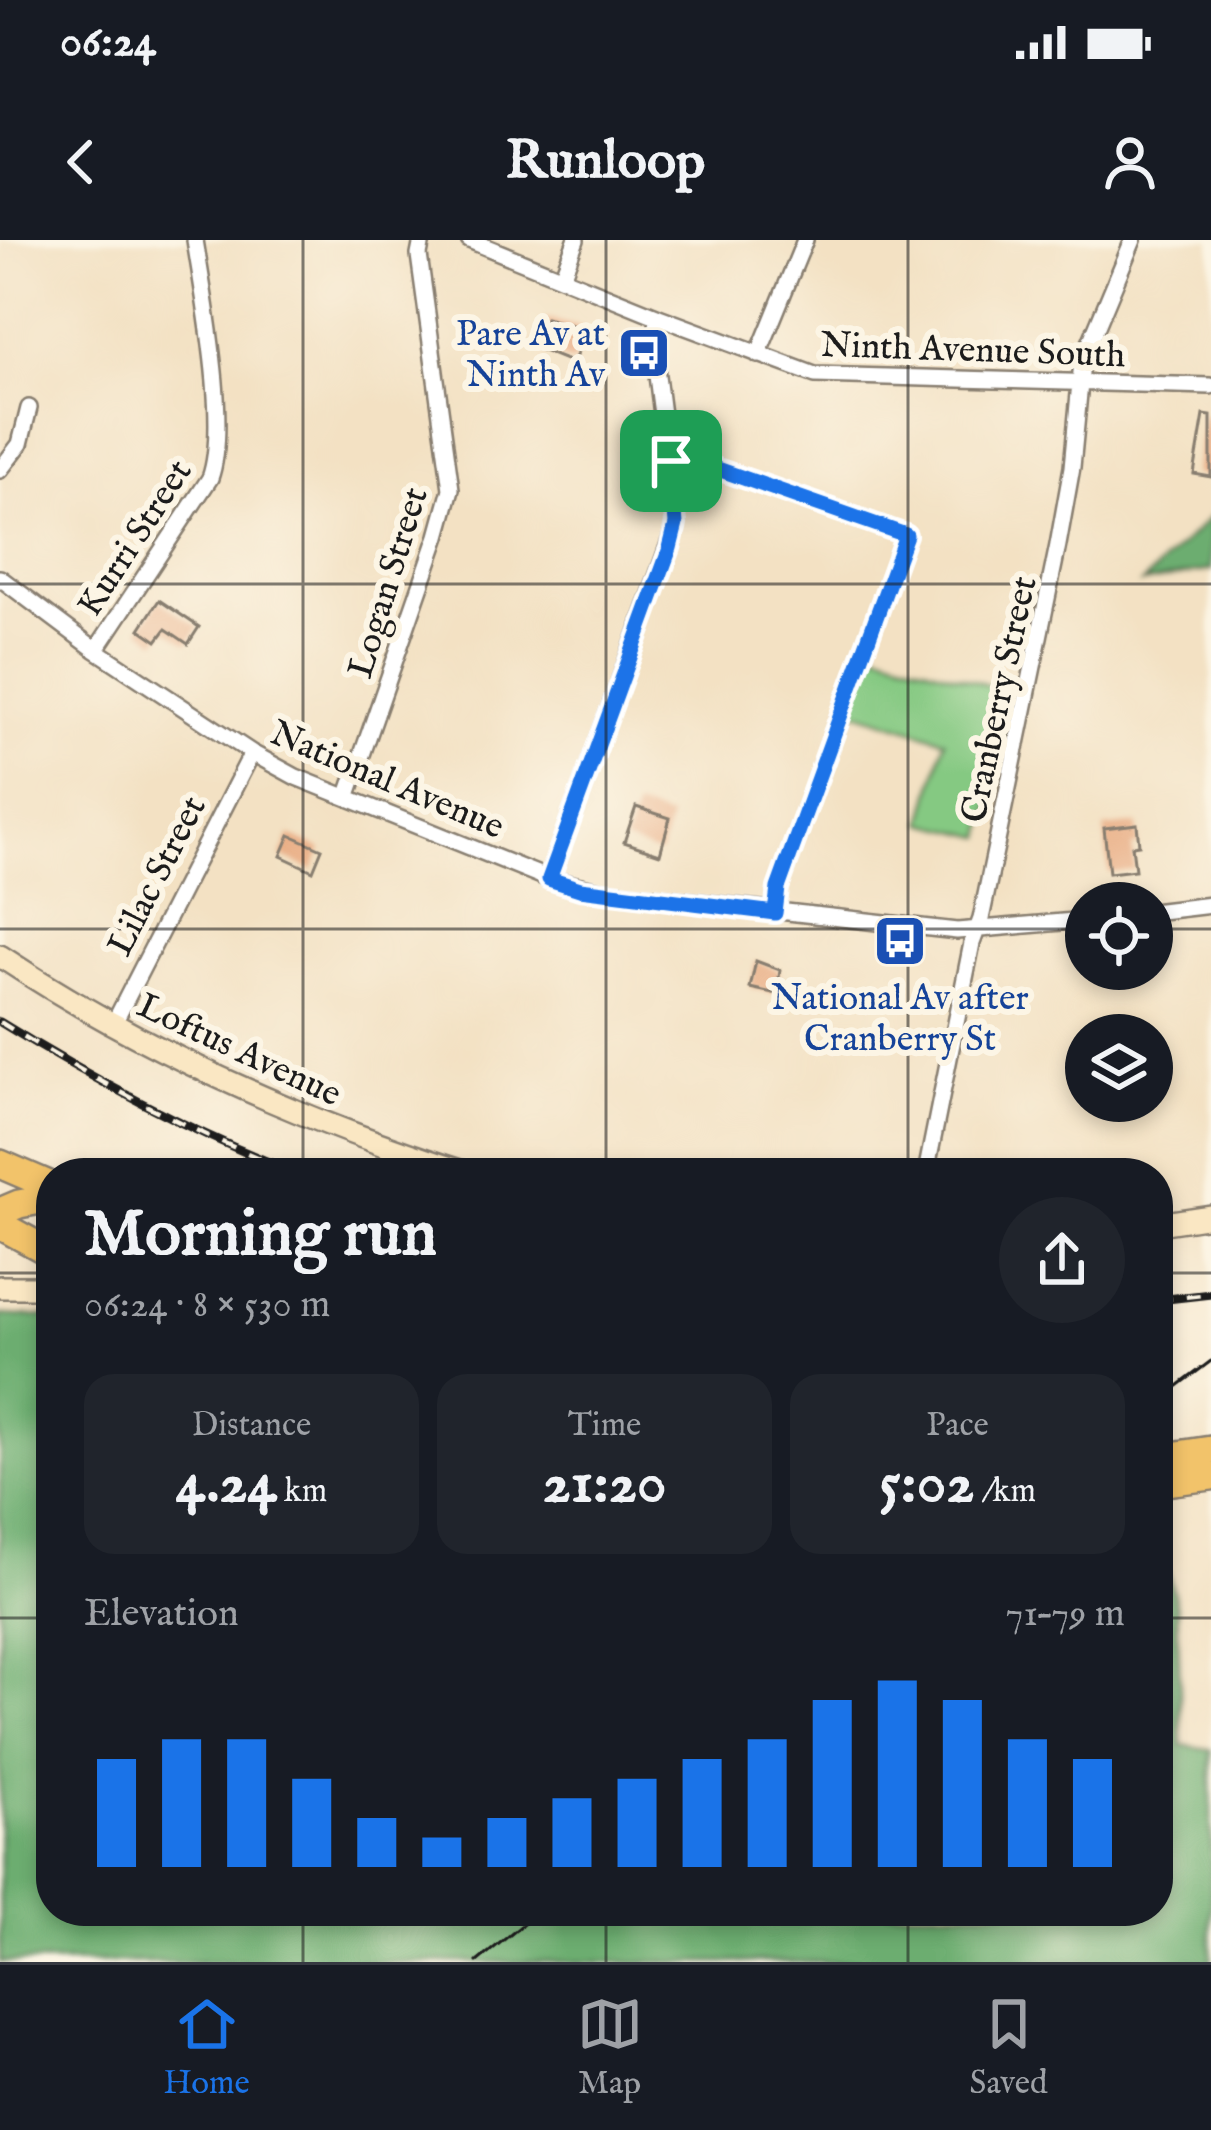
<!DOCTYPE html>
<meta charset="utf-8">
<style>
body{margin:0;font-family:"IM FELL English",serif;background:#20242c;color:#f1f3f6;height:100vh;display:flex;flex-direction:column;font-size:45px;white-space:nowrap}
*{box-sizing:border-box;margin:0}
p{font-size:39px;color:#9ea1a6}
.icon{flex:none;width:66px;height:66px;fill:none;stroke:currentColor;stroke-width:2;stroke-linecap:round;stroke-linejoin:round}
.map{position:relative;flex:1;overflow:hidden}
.drawer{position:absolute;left:36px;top:918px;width:1137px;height:768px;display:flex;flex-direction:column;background:#171b24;border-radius:48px;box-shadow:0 6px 18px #0003}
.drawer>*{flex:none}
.tools{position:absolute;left:1065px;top:642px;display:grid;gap:24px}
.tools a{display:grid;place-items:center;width:108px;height:108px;border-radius:50%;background:#171b24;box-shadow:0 6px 18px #0003;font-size:60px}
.pin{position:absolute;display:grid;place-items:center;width:102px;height:102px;color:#fff;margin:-51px;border-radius:24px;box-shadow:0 6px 18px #0006}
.round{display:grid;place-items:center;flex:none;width:126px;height:126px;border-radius:63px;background:#20242c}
.headline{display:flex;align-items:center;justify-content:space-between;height:204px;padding:0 48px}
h1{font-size:66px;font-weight:700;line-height:90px}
.metrics{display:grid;grid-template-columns:repeat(3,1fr);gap:18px;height:204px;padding:12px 48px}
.metrics div{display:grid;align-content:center;border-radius:30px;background:#20242c;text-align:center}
.metrics b{font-size:60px;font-weight:700}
.metrics small{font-size:33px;font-weight:400}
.metrics p{font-size:33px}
.chart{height:336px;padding:24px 48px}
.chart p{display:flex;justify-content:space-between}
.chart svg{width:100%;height:216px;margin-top:12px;stroke:#1a73e8;stroke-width:6}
.status{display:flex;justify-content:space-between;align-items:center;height:84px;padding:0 60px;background:#171b24;direction:ltr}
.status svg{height:33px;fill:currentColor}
header{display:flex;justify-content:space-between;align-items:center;height:156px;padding:0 48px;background:#171b24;font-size:54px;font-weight:700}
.dock{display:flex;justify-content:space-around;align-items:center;height:168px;border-top:3px solid #363941;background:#171b24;font-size:33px;color:#9ea1a6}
.dock a{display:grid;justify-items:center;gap:6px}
.dock .on{color:#1a73e8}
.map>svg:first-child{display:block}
.green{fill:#85c982;stroke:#50724f;stroke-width:3}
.forest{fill:#6cad70;stroke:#446446;stroke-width:3}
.building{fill:#e9ae85}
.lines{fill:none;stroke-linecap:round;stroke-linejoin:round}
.street-casing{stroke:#887e70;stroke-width:20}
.secondary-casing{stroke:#887e70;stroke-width:26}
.highway-casing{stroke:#887e70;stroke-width:32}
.street{stroke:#fff;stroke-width:15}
.secondary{stroke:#fae7c3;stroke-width:21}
.highway{stroke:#f2c36a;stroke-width:27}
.tram{stroke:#1c1c1c;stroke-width:3}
.rail-casing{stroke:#1c1c1c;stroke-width:9}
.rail{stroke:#fcf5e5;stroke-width:4.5;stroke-dasharray:14;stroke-linecap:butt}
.route-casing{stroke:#fff;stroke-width:24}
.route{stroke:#1a73e8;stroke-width:15}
.grid{fill:none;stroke:#1c1c1c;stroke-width:3;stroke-opacity:0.55}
.labels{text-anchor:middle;stroke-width:12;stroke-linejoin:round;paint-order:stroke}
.transit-label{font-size:36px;fill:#164399;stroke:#fcf5e5;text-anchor:end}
.street-label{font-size:36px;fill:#1c1c1c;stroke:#fcf5e5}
</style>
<div class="status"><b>06:24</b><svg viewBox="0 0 49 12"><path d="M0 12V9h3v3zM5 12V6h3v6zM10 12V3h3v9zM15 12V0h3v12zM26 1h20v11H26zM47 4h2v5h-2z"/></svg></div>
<header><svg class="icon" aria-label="back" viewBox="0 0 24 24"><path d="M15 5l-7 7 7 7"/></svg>Runloop<svg class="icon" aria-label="person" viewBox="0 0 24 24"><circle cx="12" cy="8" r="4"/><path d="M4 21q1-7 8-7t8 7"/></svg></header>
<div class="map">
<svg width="1211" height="1722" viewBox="0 0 1211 1722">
<rect width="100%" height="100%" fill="#fcf5e5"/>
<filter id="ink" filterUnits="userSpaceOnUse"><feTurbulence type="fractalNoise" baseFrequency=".00833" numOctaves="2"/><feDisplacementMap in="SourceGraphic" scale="24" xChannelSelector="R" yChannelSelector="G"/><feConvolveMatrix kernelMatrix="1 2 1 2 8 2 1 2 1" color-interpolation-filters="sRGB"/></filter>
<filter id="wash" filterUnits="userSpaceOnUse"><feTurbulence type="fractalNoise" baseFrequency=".004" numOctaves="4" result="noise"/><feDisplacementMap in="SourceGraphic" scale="48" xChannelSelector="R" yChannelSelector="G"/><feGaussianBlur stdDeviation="2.7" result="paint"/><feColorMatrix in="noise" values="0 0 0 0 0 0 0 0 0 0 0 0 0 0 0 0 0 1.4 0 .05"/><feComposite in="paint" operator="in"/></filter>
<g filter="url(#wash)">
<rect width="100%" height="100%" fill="#f3e1c3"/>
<path class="green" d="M869,409L1017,454L983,597L923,583L945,500L851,470Z"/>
<path class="forest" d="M1211,276V330L1142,343Z
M0,1075L51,1077V1671H1158V1309L1163,1312L1177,1368L1182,1505L1211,1509V1722H0Z"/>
<g id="blocks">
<path class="building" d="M545,78L587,89L573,123L533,107Z
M1204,175L1211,176V237L1194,234Z
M159,360L199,387L188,404L166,389L157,401L140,389Z
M636,567L670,578L660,614L624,602Z
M1137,584L1139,605L1132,606L1135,630L1109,633L1104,588Z
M290,595L322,609L313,631L281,616Z
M756,721L780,730L777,754L750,748Z"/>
</g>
</g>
<g filter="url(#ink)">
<use href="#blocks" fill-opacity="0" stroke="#887e70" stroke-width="3"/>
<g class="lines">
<g class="street-casing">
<path id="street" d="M469,0L659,77L815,135L1211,146
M562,37L576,0
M758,115L805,0
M671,221L710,226L906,295L778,648L775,673
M0,230L20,204L29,168
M0,338L96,410L252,513L296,537L549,639L608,652L957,691L1086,680
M96,410L210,238C229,186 204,59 195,0
M348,555L438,296L451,249L419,15L422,0
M549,639L676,284L653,104L659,77
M1152,672L1211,665
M113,785L252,513
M926,933L972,703L981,679L1058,305L1072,227L1082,122L1133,0"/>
</g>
<g class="secondary-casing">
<path id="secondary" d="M0,716C145,812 301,880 466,933
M1158,984L1211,976
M0,1047H51"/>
</g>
<g class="highway-casing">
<path id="highway" d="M0,924L51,946
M0,972L19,964L51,958
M0,985L51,1013
M1158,1218L1211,1210
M1158,1243L1211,1236"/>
</g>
<use href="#street" class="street"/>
<use href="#secondary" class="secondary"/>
<use href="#highway" class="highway"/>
<path class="tram" d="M1158,1161L1211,1121
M477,1722L539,1671"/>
<g class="rail-casing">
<path id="rail" d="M0,782C94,840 193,894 297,933
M1158,1060L1211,1054"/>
</g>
<use href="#rail" class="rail"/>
</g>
</g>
<g class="lines" filter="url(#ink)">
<g class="route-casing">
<path id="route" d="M692,220L906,295L778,648L775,673L580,649L549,639L670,308L676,284L671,221Z"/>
</g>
<use href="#route" class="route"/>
</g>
<path class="grid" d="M303,0V933M606,0V933M908,0V933M0,344H1211M0,689H1086M1152,689H1211M0,1033H51M1158,1033H1211M0,1378H51M1158,1378H1211M303,1671V1722M606,1671V1722M908,1671V1722"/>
<defs>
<g id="bus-square" transform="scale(2.7)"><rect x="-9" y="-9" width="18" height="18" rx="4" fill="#1a4fb4" stroke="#fcf5e5"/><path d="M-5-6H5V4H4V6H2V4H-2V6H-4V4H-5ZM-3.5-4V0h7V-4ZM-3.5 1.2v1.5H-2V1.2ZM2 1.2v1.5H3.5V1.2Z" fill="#fff"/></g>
</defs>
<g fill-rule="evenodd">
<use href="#bus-square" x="644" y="113"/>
<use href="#bus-square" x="900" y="701"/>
</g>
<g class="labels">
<g class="transit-label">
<text x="605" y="105">Pare Av at<tspan x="605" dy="41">Ninth Av</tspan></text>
<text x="900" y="769" text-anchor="middle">National Av after<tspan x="900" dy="41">Cranberry St</tspan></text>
</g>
<g class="street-label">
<text transform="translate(973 108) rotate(2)" y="13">Ninth Avenue South</text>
<text transform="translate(133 297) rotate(-57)" y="13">Kurri Street</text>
<text transform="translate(386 342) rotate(-73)" y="13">Logan Street</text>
<text transform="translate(997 459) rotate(-78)" y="13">Cranberry Street</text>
<text transform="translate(388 538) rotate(23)" y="13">National Avenue</text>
<text transform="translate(155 635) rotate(-63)" y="13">Lilac Street</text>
<text transform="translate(240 808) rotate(25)" y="13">Loftus Avenue</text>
</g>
</g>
</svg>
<div class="tools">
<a><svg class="icon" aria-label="locate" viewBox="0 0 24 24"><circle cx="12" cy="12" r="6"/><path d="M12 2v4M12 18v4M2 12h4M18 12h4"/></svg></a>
<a><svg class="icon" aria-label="layers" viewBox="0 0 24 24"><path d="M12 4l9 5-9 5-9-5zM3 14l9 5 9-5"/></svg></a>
</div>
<div class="pin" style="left:671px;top:221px;background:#1e9e55"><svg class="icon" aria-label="arrive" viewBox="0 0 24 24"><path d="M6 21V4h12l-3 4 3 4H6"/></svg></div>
<section class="drawer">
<div class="headline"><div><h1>Morning run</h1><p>06:24 · 8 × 530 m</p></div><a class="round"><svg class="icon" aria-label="share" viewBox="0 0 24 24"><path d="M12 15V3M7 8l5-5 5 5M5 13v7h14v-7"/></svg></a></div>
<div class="metrics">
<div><p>Distance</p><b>4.24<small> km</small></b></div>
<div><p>Time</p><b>21:20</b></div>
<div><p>Pace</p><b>5:02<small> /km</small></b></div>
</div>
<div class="chart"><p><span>Elevation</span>71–79 m</p>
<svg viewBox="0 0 160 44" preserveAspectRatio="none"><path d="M5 44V22M15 44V18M25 44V18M35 44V26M45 44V34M55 44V38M65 44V34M75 44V30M85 44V26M95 44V22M105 44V18M115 44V10M125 44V6M135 44V10M145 44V18M155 44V22"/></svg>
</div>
</section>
</div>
<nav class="dock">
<a class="on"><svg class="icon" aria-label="home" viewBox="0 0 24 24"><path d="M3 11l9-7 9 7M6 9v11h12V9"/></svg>Home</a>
<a><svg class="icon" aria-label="map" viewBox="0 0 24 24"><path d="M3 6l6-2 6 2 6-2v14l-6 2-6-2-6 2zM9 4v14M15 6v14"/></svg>Map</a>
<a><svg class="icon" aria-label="saved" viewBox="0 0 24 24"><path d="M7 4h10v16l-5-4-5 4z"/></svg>Saved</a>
</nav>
